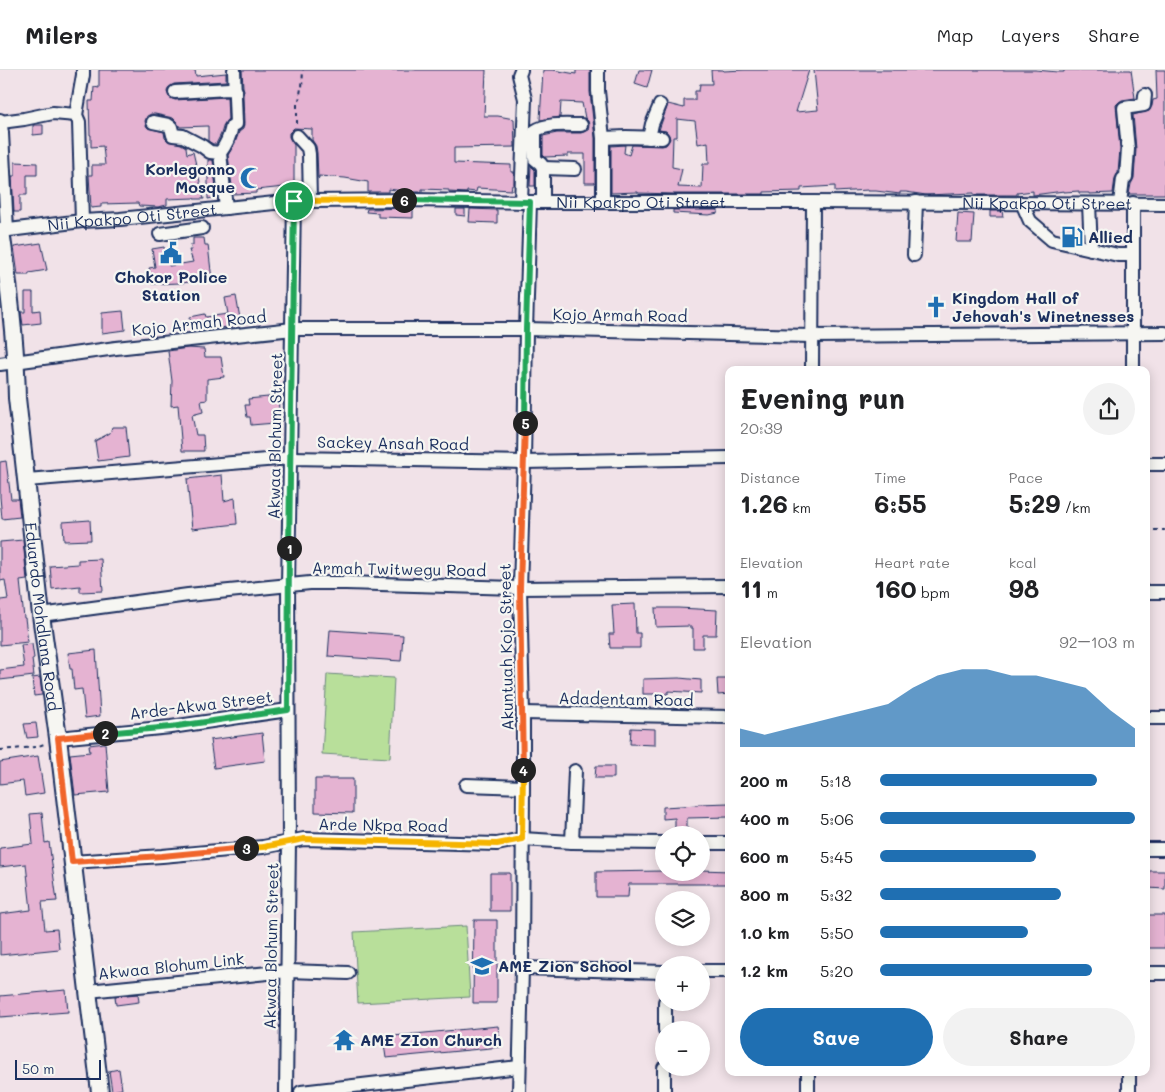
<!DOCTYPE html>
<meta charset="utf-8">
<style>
body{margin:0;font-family:Mali,sans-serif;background:#f2f2f2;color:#202124;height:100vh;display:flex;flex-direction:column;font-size:19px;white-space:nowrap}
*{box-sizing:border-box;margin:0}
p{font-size:16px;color:#757577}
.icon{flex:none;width:28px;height:28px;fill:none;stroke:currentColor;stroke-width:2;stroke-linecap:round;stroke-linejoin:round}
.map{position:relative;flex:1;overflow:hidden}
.details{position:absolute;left:725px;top:296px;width:425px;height:710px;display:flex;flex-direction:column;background:#fff;border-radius:10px;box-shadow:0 2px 12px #0003}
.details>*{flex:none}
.buttons{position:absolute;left:655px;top:756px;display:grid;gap:10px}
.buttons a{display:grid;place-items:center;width:55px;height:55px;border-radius:50%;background:#fff;box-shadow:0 2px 12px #0003;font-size:25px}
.scale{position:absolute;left:15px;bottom:12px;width:86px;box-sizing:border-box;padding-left:5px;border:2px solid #1b2f5e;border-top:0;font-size:14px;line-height:18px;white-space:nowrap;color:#1b2f5e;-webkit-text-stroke:4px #f6f6f2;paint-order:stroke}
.pin{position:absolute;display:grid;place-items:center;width:42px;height:42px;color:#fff;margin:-21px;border:2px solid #fff;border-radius:50%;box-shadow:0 1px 5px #0007}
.km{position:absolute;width:25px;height:25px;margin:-12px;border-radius:50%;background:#222;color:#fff;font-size:14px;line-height:25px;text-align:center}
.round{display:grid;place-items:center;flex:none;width:52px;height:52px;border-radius:26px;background:#f2f2f2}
.head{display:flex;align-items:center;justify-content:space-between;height:85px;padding:0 15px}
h1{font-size:28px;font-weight:700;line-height:38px}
.figures{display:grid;grid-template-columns:repeat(3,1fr);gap:8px;height:85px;padding:5px 15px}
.figures div{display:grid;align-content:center}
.figures b{font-size:25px;font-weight:700}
.figures small{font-size:14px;font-weight:400}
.figures p{font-size:14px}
.chart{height:140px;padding:10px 15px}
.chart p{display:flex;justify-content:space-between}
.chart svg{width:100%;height:90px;margin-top:5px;fill:#1f6fb2;opacity:.7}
.primary-button{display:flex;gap:10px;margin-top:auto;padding:10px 15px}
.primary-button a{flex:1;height:58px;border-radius:30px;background:#1f6fb2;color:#fff;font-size:20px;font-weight:700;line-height:58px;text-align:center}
.primary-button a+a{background:#f2f2f2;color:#202124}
ul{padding:0 15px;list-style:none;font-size:16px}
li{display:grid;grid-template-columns:80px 60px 1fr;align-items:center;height:38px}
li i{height:12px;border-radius:6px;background:#1f6fb2}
header{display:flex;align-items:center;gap:30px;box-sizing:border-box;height:70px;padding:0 25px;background:#fff;border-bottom:1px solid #e0e0e0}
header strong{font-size:24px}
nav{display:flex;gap:28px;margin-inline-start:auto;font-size:18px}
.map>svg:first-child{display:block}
.green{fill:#b8df9a;stroke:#6a877c}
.building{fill:#e5b3d2;stroke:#1b2f5e;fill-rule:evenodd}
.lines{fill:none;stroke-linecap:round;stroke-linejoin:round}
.minor-casing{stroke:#1b2f5e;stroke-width:16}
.major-casing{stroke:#1b2f5e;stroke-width:20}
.path{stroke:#1b2f5e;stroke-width:2;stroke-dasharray:4 4;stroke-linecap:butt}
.minor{stroke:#f6f6f2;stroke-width:12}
.major{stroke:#f6f6f2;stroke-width:16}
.split-1-casing{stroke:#fff;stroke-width:10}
.split-2-casing{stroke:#fff;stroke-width:10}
.split-3-casing{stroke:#fff;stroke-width:10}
.split-4-casing{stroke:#fff;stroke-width:10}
.split-5-casing{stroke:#fff;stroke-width:10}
.split-6-casing{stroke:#fff;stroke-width:10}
.split-7-casing{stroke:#fff;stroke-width:10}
.split-1{stroke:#22a559;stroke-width:6}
.split-2{stroke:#22a559;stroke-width:6}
.split-3{stroke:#f0652b;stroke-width:6}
.split-4{stroke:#f5b400;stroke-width:6}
.split-5{stroke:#f0652b;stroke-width:6}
.split-6{stroke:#22a559;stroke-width:6}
.split-7{stroke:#f5b400;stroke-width:6}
.labels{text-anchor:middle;stroke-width:4.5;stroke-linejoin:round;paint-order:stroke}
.poi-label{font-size:16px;font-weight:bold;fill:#1b2f5e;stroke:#f6f6f2;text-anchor:start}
.street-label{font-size:16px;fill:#1b2f5e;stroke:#f6f6f2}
</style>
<header>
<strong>Milers</strong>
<nav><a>Map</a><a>Layers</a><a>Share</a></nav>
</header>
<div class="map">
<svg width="1165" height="1022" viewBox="0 0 1165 1022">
<rect width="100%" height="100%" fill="#f1e2e8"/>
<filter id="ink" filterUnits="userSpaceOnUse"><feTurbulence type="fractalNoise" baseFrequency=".02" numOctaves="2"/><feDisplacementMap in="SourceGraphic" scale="10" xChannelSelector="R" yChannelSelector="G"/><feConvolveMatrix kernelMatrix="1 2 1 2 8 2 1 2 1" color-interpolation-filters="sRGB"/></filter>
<g filter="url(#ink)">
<path class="green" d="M327,604L394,608L390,688L322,684Z
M466,856L470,927L358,933L354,862Z"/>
<path class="building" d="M99,0H195L196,6L226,3V11L174,14L168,18L167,22L169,27L175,30L227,27L228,49L224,54L221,64L216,74H213L208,71V56L180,57L176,51L173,48L155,44H151L147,46L145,51L146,55L148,58L164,62L165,68L168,71L181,74L186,77L187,84L193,82L204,129H194V128L167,129V135L158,137L139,136L138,133L101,134V137L91,138L89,105H92V95H105L103,76L91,77V65H90L89,31H93L94,17L99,18Z
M242,0H486L484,46H498L514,49L515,77L454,78V93L511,95V102H514V115H512L511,120L477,118L476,122L467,121V123L449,122V120L422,119V122H411L388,119V122H368V112L345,108L319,106V109L318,108L317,83L316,76L312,70V59L294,58L289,63V67L294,75V116L256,120V123L233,124L228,85L235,73L239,62L243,59L244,54L243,25L244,20L243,17Z
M543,0H553L576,4V0H590V22L595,68V113H585V84H568V86L545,87L543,85V66L557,63H581L588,60L589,55L588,51L585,48L582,33L561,32L560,47L540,50Z
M639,0H652L647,18L635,14Z
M711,0H723L724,1L744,0H809L796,42L818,40L814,0H1035L1058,2H1064V0H1131L1135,28L1122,30L1119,32L1116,35L1120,79L1118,103L1115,108L1113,123L1089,124V123H1079V121L1064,122V121L1033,125V121L1017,123V125H974V123L926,125L906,122H900V124L876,121H868V120L835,122V116L801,118V121L764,122V124H675L638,123V122L611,123V76L625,75L624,83L629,85L632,75L662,76L666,75L670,69L669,65L666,61L659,60L668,34L684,38V30H695V21H699L700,14H712ZM677,49L695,51L698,74L708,72L709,94H703L702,118L678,117L682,99L672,97L673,67H677Z
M1156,0H1165V124H1129L1131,114L1134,108L1136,79L1133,45L1149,41L1152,36L1153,30L1157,29Z
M33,55H43V64L33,65Z
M208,90H213L217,127L208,129Z
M15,92L37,93V105H27V125H20V142H14L12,106H15Z
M531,96L535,100V116H530Z
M413,138V148L378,147V143L366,142L367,139Z
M456,139H465V146L456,145Z
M470,139L497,140V153L469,152Z
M673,140H718V143L709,145L673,143Z
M990,141H1002L1003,147H990Z
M958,143L974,144L972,172H956Z
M193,168H204L205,175H208L212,210L180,213L152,214L149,198L155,197L152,179L164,177L165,181L169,182V196L193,192L189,180H192L190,175H193Z
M41,173L47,200L29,203V205H18L14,177Z
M25,222H33V241L40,240L41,253L23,255L21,242H25Z
M236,226L241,254L228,255V257L192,261L190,247L205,244L206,247L228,244L225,228Z
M123,241L125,260L102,263V243Z
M188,278L204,279L205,287H221L224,307L207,309V330L201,331L203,342L192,345L196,365H203L204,381H182L178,335L171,336L172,311L168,281Z
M278,326L279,340H273L275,353L251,355L250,347H247L245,335H249L248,329Z
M112,357H126L129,387L98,391L95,371L110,363Z
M6,391L11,429H18L20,447L2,449L0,427V392Z
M222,405L224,431L235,428L237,454L192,459L187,409Z
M90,450L91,470L64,471L63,452Z
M23,470L27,510L20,511L24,548H25L28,572L0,575V532H1V530L8,529L5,510L0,511V472Z
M101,489L103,521L80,522V516L52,519L50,496L78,494V490Z
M635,534L636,563H640V578H610L609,564H614L612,535Z
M655,538H678L717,540L716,565H703V578H693V558H690V556L656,557Z
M330,560L403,565L401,591L328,586Z
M32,574L34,588L32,589L34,606L0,610V600L24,597L21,575Z
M96,580L100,646L85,648L82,619L74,620L72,599H70L68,583Z
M40,607L42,625L34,626L32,608Z
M679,608L701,610V623L668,621V624H643V609Z
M717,609H729V624L718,625Z
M36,653L38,667L27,668L24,654Z
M631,658L655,659V675L630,674Z
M262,663L265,691L214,698L210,670Z
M105,673L109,722L75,725L70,684L90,682L89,675Z
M38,686L44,723L25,726L23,711L0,714V692Z
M596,696H614V708H595Z
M315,709H353V743L315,742Z
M729,733V747L687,748V765H675V748L663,749V737L698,735V734Z
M42,743L45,773L49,772L57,831L42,832L45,860L57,859L59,879L0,885V844L31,840L26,794L0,797V778L33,774L30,744Z
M701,800L729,801V814H629L628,827H596V802L664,801V802H701Z
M1149,801H1165V819L1148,818Z
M490,803H510V841H490Z
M1146,845H1165V878H1146Z
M474,850H497V933H473Z
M66,920L68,942L0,947V926Z
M138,924L139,932L116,935L115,926Z
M498,956L501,977L386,988L383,967Z
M119,999L122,1019L112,1021L109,1001Z"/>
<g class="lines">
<g class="minor-casing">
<g id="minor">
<path d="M598,0V21L603,68V132"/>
<path d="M175,22L229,19L236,21"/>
<path d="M0,50L2,63L7,160"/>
<path d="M1,52L24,49L53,43L76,45"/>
<path d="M153,52L168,55L171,57L173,65L183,66L202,76L210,82L220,83"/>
<path d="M297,66L308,78L309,84L310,131"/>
<path d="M603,68L626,67L662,68"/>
<path d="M649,68L652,54L660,35"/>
<path d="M543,98L575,99"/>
<path d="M521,132L525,29L519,5L521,0"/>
<path d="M543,132V98L541,94L535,89V61C547,53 566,55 581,55"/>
<path d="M1022,133L1030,151L1052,170L1118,185H1133"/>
<path d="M1120,133L1123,109L1126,107L1128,79L1124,38L1144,35L1145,25"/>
<path d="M1133,133V300"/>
<path d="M1089,134L1091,179"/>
<path d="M226,138L220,83C226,75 230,66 232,56L236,54L234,0"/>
<path d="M82,151L79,52L76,45L83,5V0"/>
<path id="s1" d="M1,161L82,151L120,149L294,131H310L414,130L530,132H813L1165,134"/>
<path d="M160,164L202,158"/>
<path d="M914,185L916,132"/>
<path d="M0,294L116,278L293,259H526L811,266L1165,263"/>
<path d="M812,300L813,132"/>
<path d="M1146,394H1165"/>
<path d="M27,410L291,388L524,392L729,388"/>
<path d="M1146,522H1165"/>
<path d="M41,545L188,525L310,513H346L520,518L729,516"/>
<path d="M523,643L729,647"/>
<path d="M1146,648H1165"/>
<path d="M58,668L171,657L288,640"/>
<path d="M466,715L523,717"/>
<path d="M572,772L575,701"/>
<path d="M701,773H729"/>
<path d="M1146,779H1165"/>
<path d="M72,792L162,786L263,777L304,769L497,774L522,769L572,772L664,773"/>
<path d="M522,898L664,902"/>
<path d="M701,901H729"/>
<path d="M1146,903H1165"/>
<path d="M88,921L288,901L348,903"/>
<path d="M665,960V932"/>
<path d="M286,1022L289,772L288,516L294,131"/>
<path d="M301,1022L519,997"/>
<path d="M519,1022L522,898L523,717V643L520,518L524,392L526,259L530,132"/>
<path d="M664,1022V998"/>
<path d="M808,1022V1002"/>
<path d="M1129,1022V1002"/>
</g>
</g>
<g class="major-casing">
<g id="major">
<path id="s2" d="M0,161H1C9,216 16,272 17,328L41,545L58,668L100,1022"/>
</g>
</g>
<path class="path" d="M297,54V32L299,31L301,18H302L303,0
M1146,460H1165
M0,680L36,677L44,674"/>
<use href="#minor" class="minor"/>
<use href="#major" class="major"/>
</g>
</g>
<g class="lines" filter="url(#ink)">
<g class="split-1-casing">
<path id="split-1" d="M289,478L294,131"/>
</g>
<g class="split-2-casing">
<path id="split-2" d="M105,663L171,657L288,640L289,478"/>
</g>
<g class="split-3-casing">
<path id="split-3" d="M105,663L58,668L72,792L162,786L246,778"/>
</g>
<g class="split-4-casing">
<path id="split-4" d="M246,778L263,777L304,769L497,774L522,769L523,700"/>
</g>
<g class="split-5-casing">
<path id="split-5" d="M523,700L520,518L525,353"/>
</g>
<g class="split-6-casing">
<path id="split-6" d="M404,130L530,132L526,259L525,353"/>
</g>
<g class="split-7-casing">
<path id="split-7" d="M294,131L404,130"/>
</g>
<use href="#split-1" class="split-1"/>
<use href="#split-2" class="split-2"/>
<use href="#split-3" class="split-3"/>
<use href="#split-4" class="split-4"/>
<use href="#split-5" class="split-5"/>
<use href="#split-6" class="split-6"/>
<use href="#split-7" class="split-7"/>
</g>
<defs>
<g id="mosque-bare" transform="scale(1.725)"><path d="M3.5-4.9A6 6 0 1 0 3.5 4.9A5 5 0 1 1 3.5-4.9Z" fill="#1f6fb2" stroke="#f6f6f2" stroke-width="2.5" paint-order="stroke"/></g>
<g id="fuel-bare" transform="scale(1.725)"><path d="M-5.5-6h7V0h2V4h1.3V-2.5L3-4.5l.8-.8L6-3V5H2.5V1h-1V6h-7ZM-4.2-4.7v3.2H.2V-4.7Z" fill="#1f6fb2" stroke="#f6f6f2" stroke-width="2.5" paint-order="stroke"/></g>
<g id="civic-bare" transform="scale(1.725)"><path d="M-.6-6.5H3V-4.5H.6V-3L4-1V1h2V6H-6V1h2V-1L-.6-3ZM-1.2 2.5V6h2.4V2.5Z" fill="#1f6fb2" stroke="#f6f6f2" stroke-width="2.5" paint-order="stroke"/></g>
<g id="church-bare" transform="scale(1.725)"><path d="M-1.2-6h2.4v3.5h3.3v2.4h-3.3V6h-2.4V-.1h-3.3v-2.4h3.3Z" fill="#1f6fb2" stroke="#f6f6f2" stroke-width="2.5" paint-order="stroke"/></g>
<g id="school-bare" transform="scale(1.725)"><path d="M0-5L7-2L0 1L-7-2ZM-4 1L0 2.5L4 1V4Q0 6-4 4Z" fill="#1f6fb2" stroke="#f6f6f2" stroke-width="2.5" paint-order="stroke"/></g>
<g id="temple-bare" transform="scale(1.725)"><path d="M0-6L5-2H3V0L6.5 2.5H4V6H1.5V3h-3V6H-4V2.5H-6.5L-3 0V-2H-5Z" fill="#1f6fb2" stroke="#f6f6f2" stroke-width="2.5" paint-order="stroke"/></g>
</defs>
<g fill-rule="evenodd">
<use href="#mosque-bare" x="251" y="108"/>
<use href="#fuel-bare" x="1072" y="167"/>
<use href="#civic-bare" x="171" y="183"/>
<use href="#church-bare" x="936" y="237"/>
<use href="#school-bare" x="482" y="896"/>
<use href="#temple-bare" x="344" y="970"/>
</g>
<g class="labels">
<g class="poi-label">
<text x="235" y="105" text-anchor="end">Korlegonno<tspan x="235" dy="18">Mosque</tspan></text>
<text x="1088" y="173">Allied</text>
<text x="171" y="213" text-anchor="middle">Chokor Police<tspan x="171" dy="18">Station</tspan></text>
<text x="952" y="234">Kingdom Hall of<tspan x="952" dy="18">Jehovah's Winetnesses</tspan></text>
<text x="498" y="902">AME Zion School</text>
<text x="360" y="976">AME ZIon Church</text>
</g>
<g class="street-label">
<text dy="6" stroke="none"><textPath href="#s1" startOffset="642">Nii Kpakpo Oti Street</textPath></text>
<text dy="6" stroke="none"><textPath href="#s1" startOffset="1048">Nii Kpakpo Oti Street</textPath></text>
<text dy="6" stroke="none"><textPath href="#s1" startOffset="132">Nii Kpakpo Oti Street</textPath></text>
<text transform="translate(620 245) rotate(1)" y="6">Kojo Armah Road</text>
<text transform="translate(199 253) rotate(-6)" y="6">Kojo Armah Road</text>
<text transform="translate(275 366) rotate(-89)" y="6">Akwaa Blohum Street</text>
<text transform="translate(393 373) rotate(1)" y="6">Sackey Ansah Road</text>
<text transform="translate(399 499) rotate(1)" y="6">Armah Twitwegu Road</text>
<text dy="6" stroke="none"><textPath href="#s2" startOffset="389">Eduardo Mohdlana Road</textPath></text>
<text transform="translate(506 577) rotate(-91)" y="6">Akuntuah Kojo Street</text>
<text transform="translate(626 629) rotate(1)" y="6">Adadentam Road</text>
<text transform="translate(201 635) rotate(-7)" y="6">Arde-Akwa Street</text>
<text transform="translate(383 755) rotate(1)" y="6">Arde Nkpa Road</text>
<text transform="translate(271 876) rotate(-89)" y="6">Akwaa Blohum Street</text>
<text transform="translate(171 896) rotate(-6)" y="6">Akwaa Blohum Link</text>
</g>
</g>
</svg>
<div class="buttons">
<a><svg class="icon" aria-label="locate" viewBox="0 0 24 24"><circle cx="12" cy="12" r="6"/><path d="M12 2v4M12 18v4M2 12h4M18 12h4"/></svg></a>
<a><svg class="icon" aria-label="layers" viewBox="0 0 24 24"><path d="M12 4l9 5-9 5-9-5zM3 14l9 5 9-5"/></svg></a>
<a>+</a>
<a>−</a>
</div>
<div class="scale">50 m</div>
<div class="pin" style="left:294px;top:131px;background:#1e9e55"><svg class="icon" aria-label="arrive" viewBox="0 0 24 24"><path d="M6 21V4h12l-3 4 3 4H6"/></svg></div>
<b class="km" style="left:289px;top:478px">1</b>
<b class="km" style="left:105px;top:663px">2</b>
<b class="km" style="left:246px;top:778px">3</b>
<b class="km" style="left:523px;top:700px">4</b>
<b class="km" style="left:525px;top:353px">5</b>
<b class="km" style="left:404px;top:130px">6</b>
<section class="details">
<div class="head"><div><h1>Evening run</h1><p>20:39</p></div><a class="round"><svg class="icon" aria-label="share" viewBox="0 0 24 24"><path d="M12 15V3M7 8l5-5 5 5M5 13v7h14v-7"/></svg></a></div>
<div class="figures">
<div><p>Distance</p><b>1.26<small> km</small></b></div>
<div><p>Time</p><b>6:55</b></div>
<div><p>Pace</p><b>5:29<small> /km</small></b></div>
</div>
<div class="figures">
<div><p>Elevation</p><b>11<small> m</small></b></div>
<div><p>Heart rate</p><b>160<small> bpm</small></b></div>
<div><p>kcal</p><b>98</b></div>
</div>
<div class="chart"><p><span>Elevation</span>92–103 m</p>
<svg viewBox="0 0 160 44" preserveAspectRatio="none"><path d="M0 44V35L10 38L20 35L30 32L40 29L50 26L60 23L70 15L80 9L90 6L100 6L110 9L120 9L130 12L140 15L150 26L160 35V44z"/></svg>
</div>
<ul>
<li><b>200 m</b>5:18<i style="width:85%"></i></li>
<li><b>400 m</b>5:06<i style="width:100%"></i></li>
<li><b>600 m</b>5:45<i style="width:61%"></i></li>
<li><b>800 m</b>5:32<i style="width:71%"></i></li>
<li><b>1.0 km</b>5:50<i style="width:58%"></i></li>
<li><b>1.2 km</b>5:20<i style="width:83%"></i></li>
</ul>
<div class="primary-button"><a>Save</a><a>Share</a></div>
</section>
</div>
